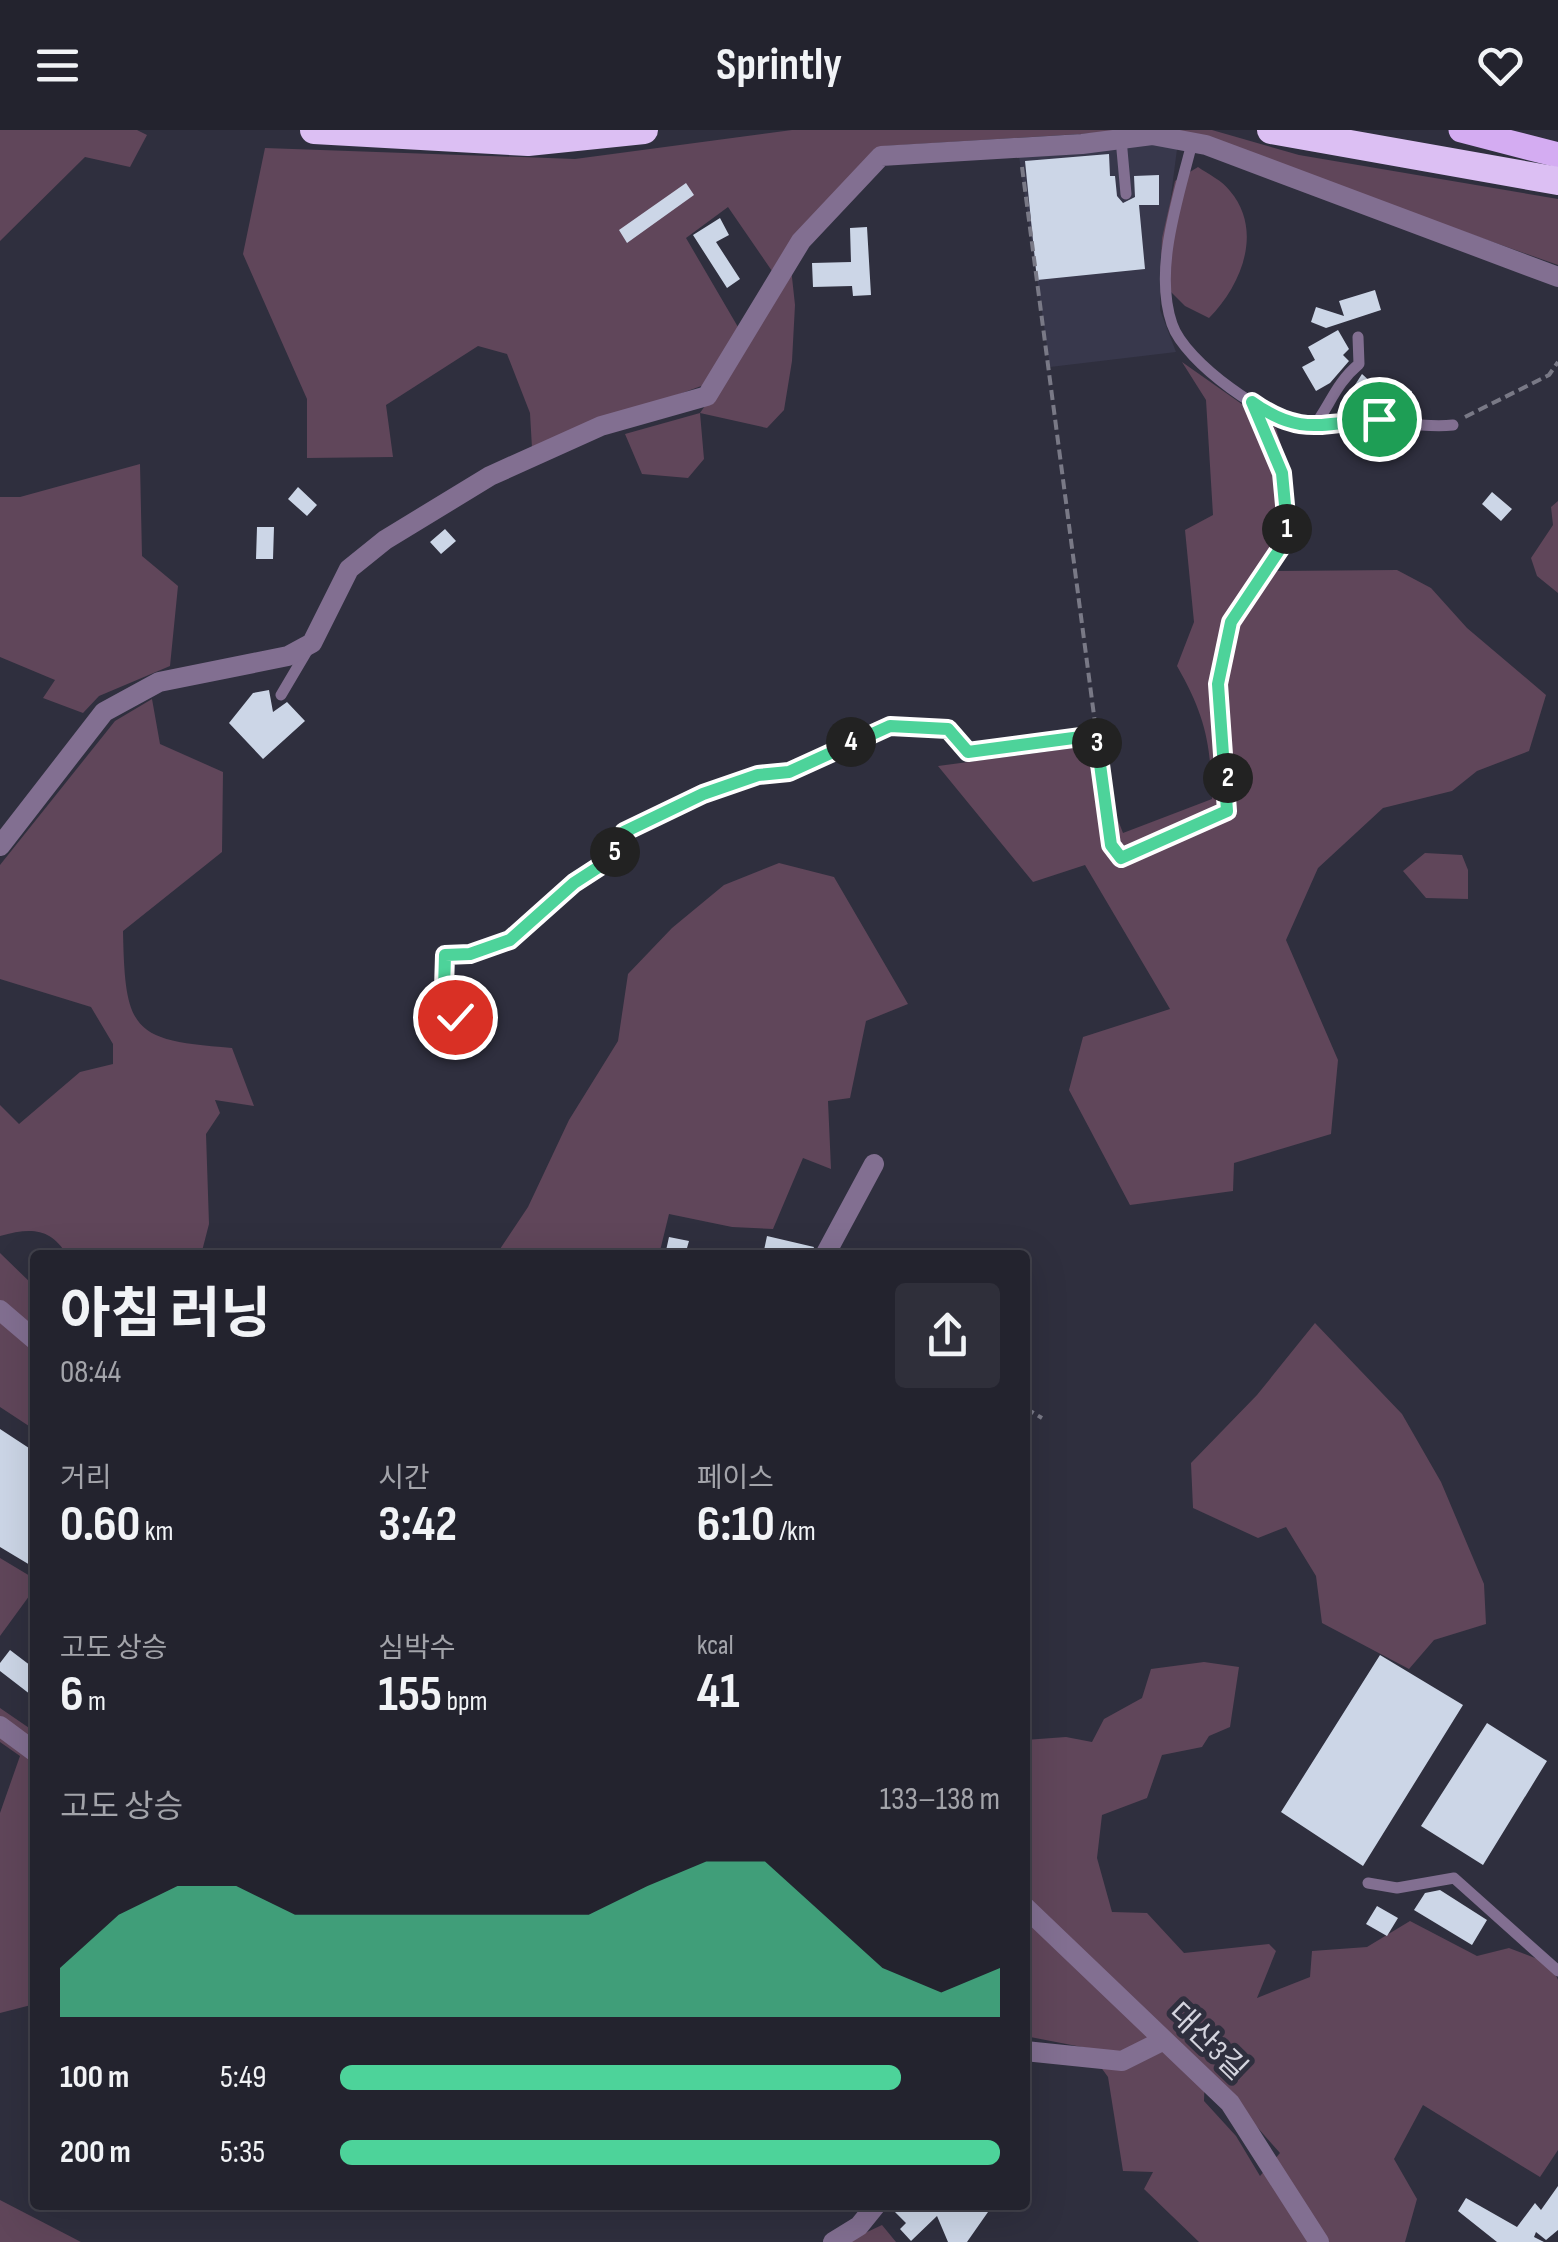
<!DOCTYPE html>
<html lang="ko">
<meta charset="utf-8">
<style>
body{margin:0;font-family:"Sofia Sans Condensed","Noto Sans KR",sans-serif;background:#2f2f3a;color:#f1f3f6;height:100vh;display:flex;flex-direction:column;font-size:38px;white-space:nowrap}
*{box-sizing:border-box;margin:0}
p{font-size:32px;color:#a3a4aa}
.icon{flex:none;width:55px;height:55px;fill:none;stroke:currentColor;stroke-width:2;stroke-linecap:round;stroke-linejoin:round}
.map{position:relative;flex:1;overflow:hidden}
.panel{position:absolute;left:30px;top:1120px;width:1000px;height:960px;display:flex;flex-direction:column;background:#23232e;border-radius:10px;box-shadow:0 10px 40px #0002,0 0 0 2px #40404a}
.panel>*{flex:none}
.pin{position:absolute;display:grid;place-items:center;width:85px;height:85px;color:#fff;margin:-42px;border:5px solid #fff;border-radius:50%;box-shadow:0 2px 10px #0007}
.km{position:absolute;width:50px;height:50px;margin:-25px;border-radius:50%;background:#222;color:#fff;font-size:28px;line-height:50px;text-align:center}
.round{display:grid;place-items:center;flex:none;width:105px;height:105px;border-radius:10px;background:#2f2f3a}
.summary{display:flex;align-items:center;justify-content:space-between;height:170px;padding:0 30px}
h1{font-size:55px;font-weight:700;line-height:75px}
.stats{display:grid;grid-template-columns:repeat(3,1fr);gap:15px;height:170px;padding:10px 30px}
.stats div{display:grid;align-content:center}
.stats b{font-size:50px;font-weight:700}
.stats small{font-size:28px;font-weight:400}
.stats p{font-size:28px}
.chart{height:280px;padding:20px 30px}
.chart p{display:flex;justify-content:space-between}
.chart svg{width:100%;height:180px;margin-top:10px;fill:#4dd39a;opacity:.7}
ul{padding:0 30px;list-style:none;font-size:32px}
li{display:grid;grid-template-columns:160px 120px 1fr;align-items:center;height:75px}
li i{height:25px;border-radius:12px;background:#4dd39a}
header{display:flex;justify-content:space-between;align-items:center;height:130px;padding:0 30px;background:#23232e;font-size:45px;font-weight:700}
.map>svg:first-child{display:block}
.built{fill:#38384c}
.green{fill:#60465a;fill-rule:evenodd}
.building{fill:#ccd6e7}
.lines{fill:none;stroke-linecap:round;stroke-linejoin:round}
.path{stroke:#797986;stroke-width:4;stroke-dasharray:10 5;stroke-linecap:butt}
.service{stroke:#826f91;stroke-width:11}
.minor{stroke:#826f91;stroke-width:20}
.primary{stroke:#d4acf2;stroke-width:25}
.trunk{stroke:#dcbff3;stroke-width:28}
.route-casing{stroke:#fff;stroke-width:20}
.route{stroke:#4dd39a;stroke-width:12}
.labels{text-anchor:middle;stroke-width:10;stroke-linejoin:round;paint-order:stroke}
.street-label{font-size:30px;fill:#d4d4de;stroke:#2f2f3e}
</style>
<header><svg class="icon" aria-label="menu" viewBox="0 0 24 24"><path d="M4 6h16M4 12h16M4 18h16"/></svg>Sprintly<svg class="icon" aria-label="heart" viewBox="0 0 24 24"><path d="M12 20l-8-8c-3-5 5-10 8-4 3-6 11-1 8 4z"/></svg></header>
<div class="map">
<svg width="1558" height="2112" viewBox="0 0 1558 2112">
<rect width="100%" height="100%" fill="#2f2f3e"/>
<path class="built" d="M1153,11L1177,19L1160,151V180L1176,222L1050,237L1019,26Z"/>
<path class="green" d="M0,0H137L147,5L130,37L85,27L0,111Z
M792,0H1144L885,16L772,141L728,77L686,108L738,197L704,255L532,318L530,283L507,224L478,216L386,275L393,327L307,328V269L243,124L265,18L575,29Z
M1160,0H1212L1299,25L1558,69V135L1269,33Z
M1198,37C1208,44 1223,51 1230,61C1264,101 1241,156 1209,188L1185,176L1160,151L1162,108L1175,51Z
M791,138L795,175L792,231L784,280L767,298L700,283L704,329L688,348L642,344L625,304L700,283L741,224Z
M1182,232L1276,298C1292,349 1297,391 1277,441L1397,440L1431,458L1467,498L1546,565L1529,621L1477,641L1452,661L1383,678L1318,738L1286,810L1338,930L1331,1004L1234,1033L1233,1061L1130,1075L1069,960L1083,907L1170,879L1085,735L1033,752L938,636L1089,616L1123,703L1212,669C1211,613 1205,585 1177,536L1194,492L1185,400L1213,385L1206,270Z
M140,334L142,426L178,456L170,536L99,566L83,583L43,568L55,550L0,527V367H20Z
M1558,371V463L1537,446L1531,428L1553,395L1551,377Z
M152,569L160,614L223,642L222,722L123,801C125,903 133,910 232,918L254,976L215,970L220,983L206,1004L209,1094L201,1125H67C50,1097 30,1098 0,1106V975L19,994L80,942L113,934V914L91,877L0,849V735L115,591Z
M1425,723L1462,725L1468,740V769L1426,768L1403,741Z
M779,733L834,747L908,874L866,891L850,968L828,971L831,1039L803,1028L773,1099L732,1097L669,1084L659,1125H496L528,1077L569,990L618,911L628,844L672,798L724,755Z
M0,1123L35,1157V1201L0,1171Z
M0,1192L35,1216V1300L0,1277Z
M1315,1193L1402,1284L1441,1352L1484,1454L1486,1494L1434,1510L1409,1539L1322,1493L1316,1446L1286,1397L1258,1408L1193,1378L1191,1333L1257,1265Z
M0,1428L35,1449V1458L0,1506Z
M1204,1532L1239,1537L1230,1597L1209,1606L1202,1617L1162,1625L1147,1668L1102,1685L1097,1728L1112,1782L1147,1783L1184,1823L1269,1814L1276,1821L1257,1868L1310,1847L1312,1821L1367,1817L1410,1791L1477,1826L1509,1818L1551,1834L1558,1850V2020L1540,2047L1423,1975L1394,2029L1417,2069L1405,2112H1199L1144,2059L1153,2042L1123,2041L1108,1947L1087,1918L1025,1906V1610L1066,1607L1092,1612L1104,1589L1142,1568L1151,1539ZM1205,1938L1280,2023L1260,2046L1236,2006L1204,1971Z
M0,1578L35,1602V1874L0,1883V1683L20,1626L0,1612Z
M0,2070L81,2112H0Z
M882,2095L896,2112H846Z"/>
<path class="building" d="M1109,24L1110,46H1115L1117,66L1123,73L1135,67L1134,46L1159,45V75H1139L1145,139L1037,150L1025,31Z
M686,53L694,65L627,113L619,100Z
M720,88L729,105L716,112L740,149L727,158L693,105Z
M867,97L871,165L853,166L852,156L813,157L812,133L851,132L850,98Z
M1375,160L1381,180L1326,198L1311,192L1316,177L1344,186L1339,171Z
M1338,200L1349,219L1343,225L1349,231L1330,253L1316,261L1302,237L1315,230L1308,217Z
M1362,244L1373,254L1412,261L1407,284L1363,278L1337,283Z
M298,357L317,375L307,386L288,369Z
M1492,362L1512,379L1501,391L1482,374Z
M257,397H274L273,429H256Z
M445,399L456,411L441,424L430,412Z
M269,560L273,582L287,572L305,591L263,629L229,593L253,563Z
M767,1106L814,1117L811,1125H763Z
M669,1107L689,1111L685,1125H665Z
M0,1299L35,1322V1438L0,1417Z
M10,1520L35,1539V1568L0,1541V1533Z
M1380,1525L1463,1575L1363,1736L1281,1682Z
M1487,1593L1547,1631L1483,1735L1421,1696Z
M1440,1760L1487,1790L1472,1815L1414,1780L1425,1763Z
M1377,1776L1398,1788L1387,1806L1366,1794Z
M1558,2056V2100L1546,2110L1536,2102L1534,2107L1544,2112H1497L1458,2081L1466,2068L1517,2097L1535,2073L1541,2080Z
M902,2075H978L988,2082L967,2112H948L937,2086L911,2111L900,2099L906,2093L895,2082Z"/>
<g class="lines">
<path class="path" d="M1022,37L1111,715L1121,728L1227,681L1218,554L1231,492L1288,407L1281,343L1262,295
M1465,287L1549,245L1558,232
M455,887L443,859L445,825L470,824L510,810L574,753L611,729L625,702L703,663L758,645L789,642L890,596L948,599L969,622L1096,605
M1025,1278L1042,1288"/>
<path class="service" d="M1121,9L1126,64
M1192,13C1179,66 1153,139 1172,194C1185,233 1269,291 1309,298C1320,300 1335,292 1346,291C1383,287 1416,299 1453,295
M1312,299C1330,276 1335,254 1359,234L1358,207
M281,565L307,521
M1368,1753L1397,1758L1454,1748L1558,1841"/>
<path class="minor" d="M0,716L104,582L159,552L288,526L312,513L349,439L385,410L490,346L601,296L707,266L801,111L881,26L1082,14L1152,5L1206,15L1558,147
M825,1125L874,1034
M0,1180L35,1210
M0,1596L35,1622
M1025,1777L1230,1973L1319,2112
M1025,1921L1122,1931L1164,1910
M833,2112L859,2096L876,2075"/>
<path class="primary" d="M1461,0L1558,25"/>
<path class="trunk" d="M314,0L528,12L644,0
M1271,0L1558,51"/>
</g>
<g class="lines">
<g class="route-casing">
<path id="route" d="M455,887L444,859L445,825L470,824L510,810L574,753L611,729L624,702L703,664L758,645L789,642L890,596L948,599L968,622L1096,605L1111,715L1121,728L1227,681L1218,554L1231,492L1288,407L1282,343L1252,272C1302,308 1324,292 1379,289"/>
</g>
<use href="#route" class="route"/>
</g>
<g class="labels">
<g class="street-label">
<text transform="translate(1208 1911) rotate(44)" y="10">대산3길</text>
</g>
</g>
</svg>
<div class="pin" style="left:1379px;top:289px;background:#1e9e55"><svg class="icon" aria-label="arrive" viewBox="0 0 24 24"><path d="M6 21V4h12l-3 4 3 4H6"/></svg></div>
<div class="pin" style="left:455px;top:887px;background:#d93025"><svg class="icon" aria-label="check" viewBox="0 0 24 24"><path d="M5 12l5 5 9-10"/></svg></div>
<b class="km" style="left:1287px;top:399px">1</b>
<b class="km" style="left:1228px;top:648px">2</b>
<b class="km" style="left:1097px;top:613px">3</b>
<b class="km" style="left:851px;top:612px">4</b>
<b class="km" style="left:615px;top:722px">5</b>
<section class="panel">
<div class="summary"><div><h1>아침 러닝</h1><p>08:44</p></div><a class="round"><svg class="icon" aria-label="share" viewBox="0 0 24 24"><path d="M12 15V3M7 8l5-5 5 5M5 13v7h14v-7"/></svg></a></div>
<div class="stats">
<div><p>거리</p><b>0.60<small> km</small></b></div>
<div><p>시간</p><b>3:42</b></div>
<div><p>페이스</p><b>6:10<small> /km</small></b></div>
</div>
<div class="stats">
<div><p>고도 상승</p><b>6<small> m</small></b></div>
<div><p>심박수</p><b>155<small> bpm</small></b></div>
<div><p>kcal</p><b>41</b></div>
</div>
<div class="chart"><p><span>고도 상승</span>133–138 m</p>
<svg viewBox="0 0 160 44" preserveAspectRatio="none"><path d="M0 44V32L10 19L20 12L30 12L40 19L50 19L60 19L70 19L80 19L90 19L100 12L110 6L120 6L130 19L140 32L150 38L160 32V44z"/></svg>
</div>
<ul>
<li><b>100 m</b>5:49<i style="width:85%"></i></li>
<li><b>200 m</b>5:35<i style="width:100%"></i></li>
</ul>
</section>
</div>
